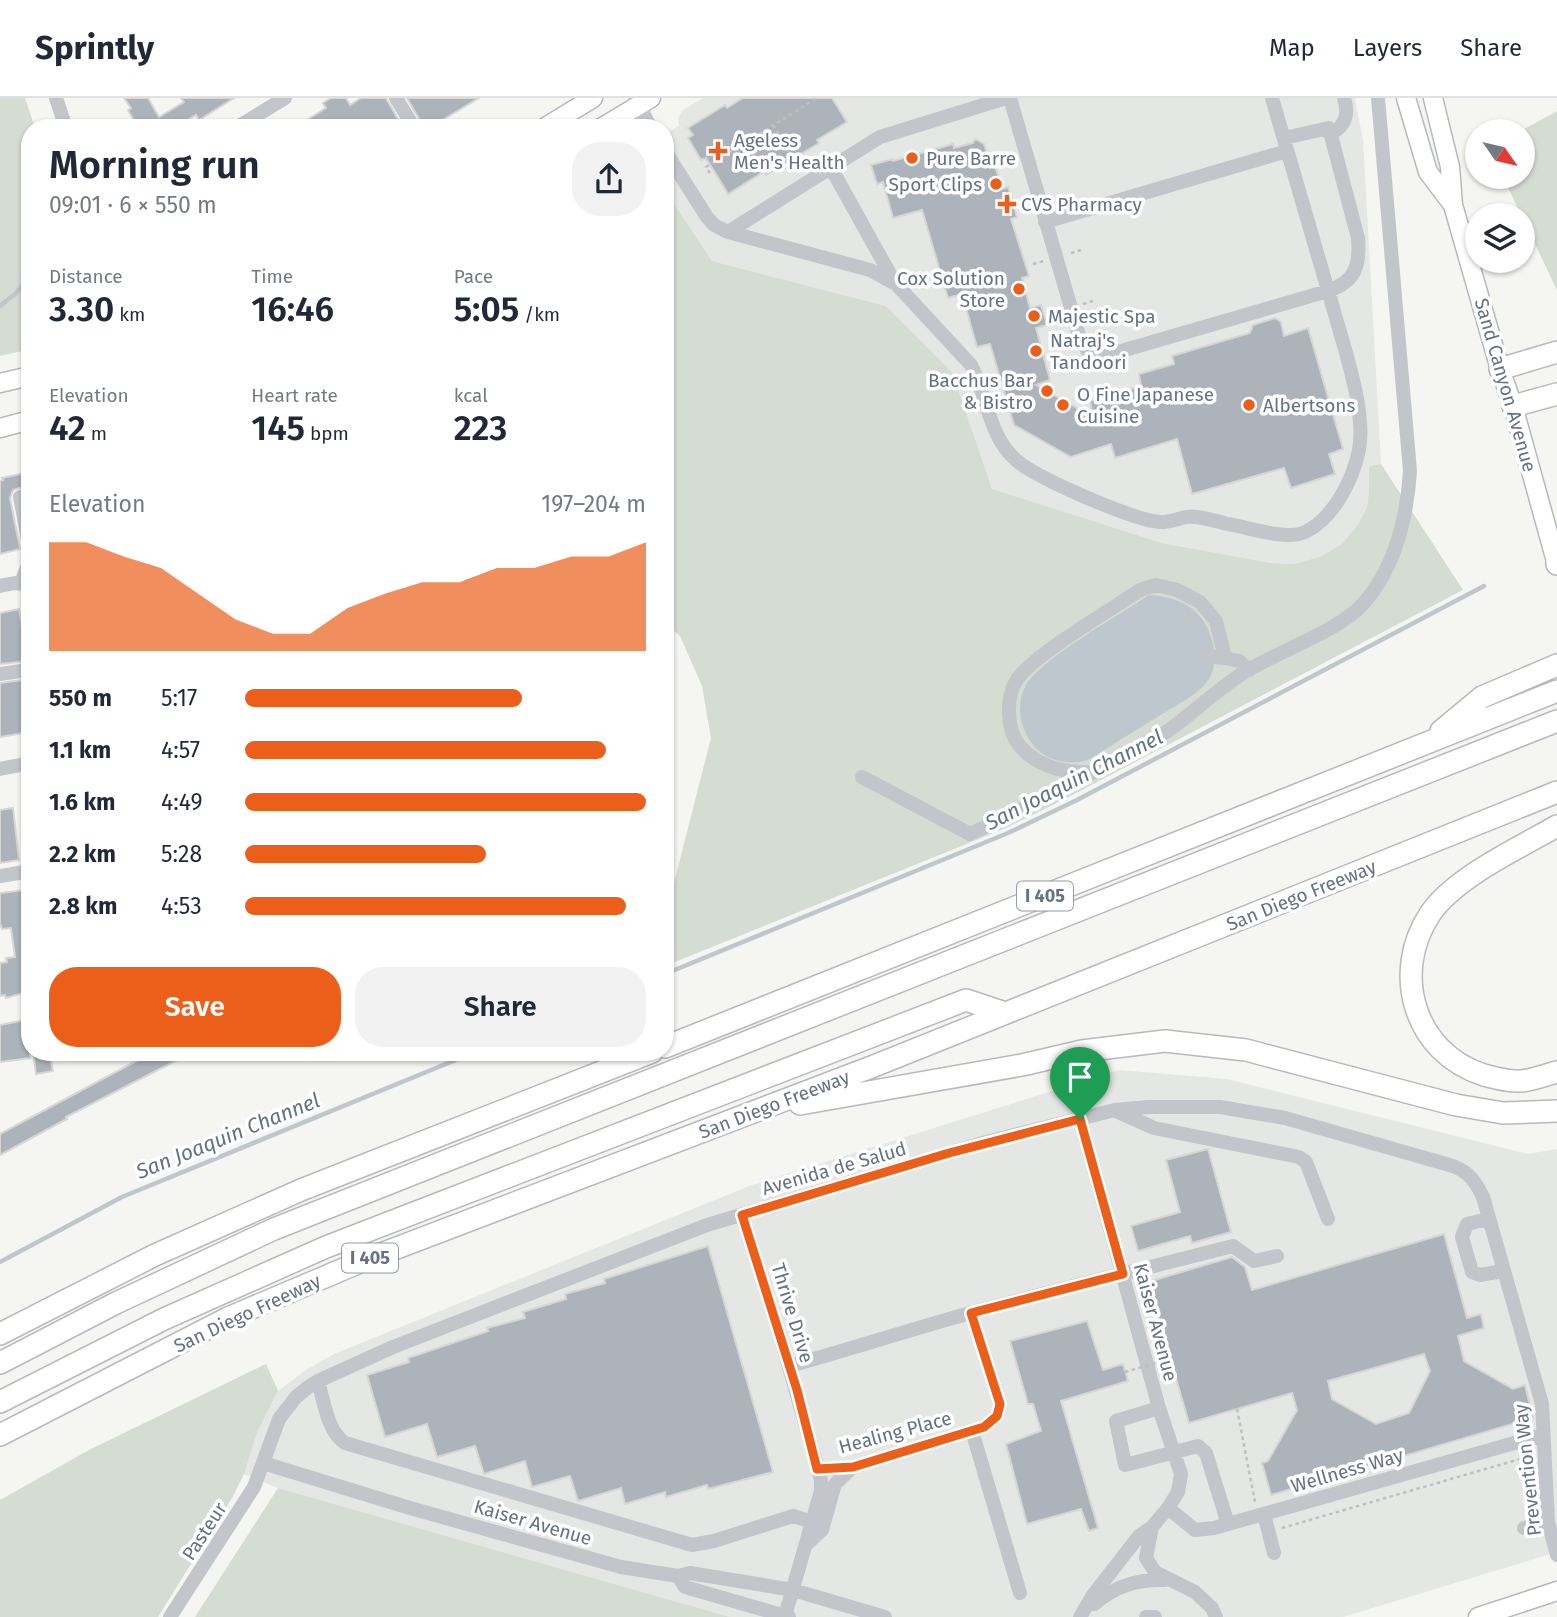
<!DOCTYPE html>
<meta charset="utf-8">
<style>
body{margin:0;font-family:"Fira Sans",sans-serif;background:#f2f2f3;color:#1f2937;height:100vh;display:flex;flex-direction:column;font-size:26px;white-space:nowrap}
*{box-sizing:border-box;margin:0}
p{font-size:23px;color:#747a83}
.icon{flex:none;width:38px;height:38px;fill:none;stroke:currentColor;stroke-width:2;stroke-linecap:round;stroke-linejoin:round}
.map{position:relative;flex:1;overflow:hidden}
.panel{position:absolute;left:21px;top:21px;width:653px;height:942px;display:flex;flex-direction:column;background:#fff;border-radius:28px;box-shadow:0 2px 5px #0004}
.panel>*{flex:none}
.needle{width:46px;rotate:124deg}
.controls{position:absolute;left:1465px;top:21px;display:grid;gap:14px}
.controls a{display:grid;place-items:center;width:70px;height:70px;border-radius:50%;background:#fff;box-shadow:0 2px 5px #0004;font-size:35px}
.pin{position:absolute;display:grid;place-items:center;width:60px;height:60px;color:#fff;margin:-72px -30px;border-radius:50% 50% 50% 0;rotate:-45deg;box-shadow:0 0 7px #0007}
.pin .icon{rotate:45deg}
.round{display:grid;place-items:center;flex:none;width:74px;height:74px;border-radius:28px;background:#f2f2f3}
.summary{display:flex;align-items:center;justify-content:space-between;height:119px;padding:0 28px}
h1{font-size:38px;font-weight:600;line-height:52px}
.figures{display:grid;grid-template-columns:repeat(3,1fr);gap:10px;height:119px;padding:7px 28px}
.figures div{display:grid;align-content:center}
.figures b{font-size:35px;font-weight:600}
.figures small{font-size:19px;font-weight:400}
.figures p{font-size:19px}
.chart{height:196px;padding:14px 28px}
.chart p{display:flex;justify-content:space-between}
.chart svg{width:100%;height:126px;margin-top:7px;fill:#eb5f1b;opacity:.7}
.button{display:flex;gap:14px;margin-top:auto;padding:14px 28px}
.button a{flex:1;height:80px;border-radius:28px;background:#eb5f1b;color:#fff;font-size:28px;font-weight:600;line-height:80px;text-align:center}
.button a+a{background:#f2f2f3;color:#1f2937}
ul{padding:0 28px;list-style:none;font-size:23px}
li{display:grid;grid-template-columns:112px 84px 1fr;align-items:center;height:52px}
li i{height:18px;border-radius:9px;background:#eb5f1b}
header{display:flex;align-items:center;gap:42px;box-sizing:border-box;height:98px;padding:0 35px;background:#fff;border-bottom:2px solid #e0e1e3}
header strong{font-size:33px}
nav{display:flex;gap:38px;margin-inline-start:auto;font-size:24px}
.map>svg:first-child{display:block}
.built{fill:#e5e7e4}
.green{fill:#d5dcd2}
.water{fill:#bdc7cd}
.lines{fill:none;stroke-linecap:round;stroke-linejoin:round}
.stream{stroke:#bdc7cd;stroke-width:4.5}
.building{fill:#adb3ba;stroke:#d6d6d4;stroke-width:2;fill-rule:evenodd}
.major-casing{stroke:#b5b9bd;stroke-width:21}
.highway-casing{stroke:#b7b9bd;stroke-width:24}
.path{stroke:#bebfc2;stroke-width:2.5;stroke-dasharray:3.5 3.5;stroke-linecap:butt}
.minor{stroke:#c2c5c9;stroke-width:14}
.major{stroke:#fff;stroke-width:18}
.highway{stroke:#fff;stroke-width:21}
.path-bridge{stroke:#bebfc2;stroke-width:2.5;stroke-dasharray:3.5 3.5;stroke-linecap:butt}
.route-casing{stroke:#fff;stroke-width:14}
.route{stroke:#eb5f1b;stroke-width:9}
.poi-dot{fill:#eb5f1b;stroke:#fff;stroke-width:2.5}
.labels{text-anchor:middle;stroke-width:7;stroke-linejoin:round;paint-order:stroke}
.shield{fill:#fff;stroke:#929ca9;stroke-width:2}
.shield-label{font-size:18px;font-weight:bold;fill:#637284}
.poi-label{font-size:19px;fill:#637284;stroke:#fff;text-anchor:start}
.street-label{font-size:19px;fill:#637284;stroke:#fff}
.water-label{font-size:21px;font-style:italic;fill:#5e7481;stroke:#fff}
</style>
<header>
<strong>Sprintly</strong>
<nav><a>Map</a><a>Layers</a><a>Share</a></nav>
</header>
<div class="map">
<svg width="1557" height="1519" viewBox="0 0 1557 1519">
<rect width="100%" height="100%" fill="#f5f5f1"/>
<path class="built" d="M703,0H1357L1355,1L1363,42L1381,366L1369,368V393L1367,409L1359,425L1342,446L1319,459L1294,466L1271,465L1162,445L991,391L952,274L886,208L712,163L665,92V36L679,28L678,20L683,12Z
M1119,972L1227,981L1528,1056L1557,1051V1454L1343,1519H730L278,1390L244,1376L257,1335L278,1293L306,1272L334,1256L752,1087Z"/>
<path class="green" d="M0,0H25L35,30H30V251L0,258Z
M1557,13V192L1503,79H1522L1521,33Z
M665,92L712,163L886,208L952,274L992,391L1162,445L1271,465L1294,466L1319,459L1342,446L1359,425L1367,409L1369,393V368L1381,366L1463,492L1061,703L1006,730L665,868V820L711,640L702,588L680,538L665,525Z
M266,1266L278,1293L257,1335L244,1376L232,1400L158,1519H0V1402L89,1352Z
M278,1390L730,1519H195Z"/>
<path class="water" d="M1149,497C1170,498 1192,505 1204,524C1214,540 1219,565 1209,581C1198,597 1178,606 1162,616C1137,631 1113,647 1088,662C1069,667 1048,664 1034,648C1020,632 1015,606 1026,587C1041,561 1121,516 1149,497Z"/>
<g class="lines">
<path class="stream" d="M0,208L15,196L30,180
M665,876L1008,735L1077,702L1484,488
M0,1164L122,1099L475,954"/>
</g>
<path class="building" d="M124,0H148L159,19L184,4L181,0H234L199,22L196,17L175,30H138L128,12L131,10Z
M331,0H346L350,7L361,0H386L403,30H344L340,22L328,30H294L326,10L323,5Z
M407,0H479L429,30H417L420,23L418,19Z
M743,0H832L847,24L817,42L819,45L766,77L765,73L728,96L706,60L701,62L688,40L693,37L688,30L725,7L727,10Z
M975,41L984,46L990,65L994,64L1002,91L1008,89L1017,119L1011,121L1029,178L1022,180L1030,210L1041,207L1047,227L1036,230L1050,282L1036,287L1093,319L1090,303L1141,288L1139,276L1174,266L1172,258L1250,235L1253,227L1275,220L1281,224L1284,238L1308,230L1343,351L1329,356L1335,376L1291,390L1284,370L1192,396L1177,341L1115,360L1111,346L1071,359L1014,327L990,246L977,249L962,196L948,200L922,112L893,120L883,84L877,86L871,67L893,61V63L953,46L954,50L973,45Z
M25,375L26,378L30,377V399L27,392L19,390L13,392L10,400L20,451L0,456V383L3,382L2,380Z
M19,511L28,563L0,566V515Z
M30,581V634L0,639V585Z
M13,710L19,762L0,765V712Z
M26,792L28,805H30V893L6,900L5,897L0,898V865L7,864L6,860L15,859L11,830L2,831L0,825V795Z
M25,922V924H30V960L0,964V927Z
M33,954H49L53,973L36,976Z
M153,954H193L66,1019L67,1021L61,1024L0,1057V1036Z
M1208,1051L1231,1134L1192,1145L1190,1138L1138,1153L1131,1128L1180,1114L1166,1062Z
M1444,1136L1467,1220L1481,1216L1484,1230L1458,1238L1464,1263L1513,1291L1525,1287L1533,1320L1271,1397L1262,1365L1268,1363L1297,1312L1292,1295L1189,1325L1148,1184L1232,1159L1245,1169L1252,1192ZM1424,1256L1430,1273L1409,1315L1376,1326L1332,1301L1328,1283Z
M708,1148L773,1374L708,1391L707,1387L666,1399L665,1394L625,1406L621,1390L578,1403L570,1378L532,1389L525,1363L484,1376L475,1348L437,1359L427,1326L385,1339L367,1277L409,1264L408,1260L488,1233L487,1230L525,1220L523,1214L566,1201L565,1196L605,1185L604,1181Z
M1087,1223L1103,1272L1123,1266L1128,1283L1061,1303L1098,1430L1089,1433L1081,1411L1027,1426L1006,1346L1041,1333L1033,1306H1028L1010,1243Z"/>
<g class="lines">
<g class="major-casing">
<path id="major" d="M1406,0L1428,74L1453,107
M1433,0L1450,69L1453,107L1500,271L1513,308L1557,467
M544,30L593,0
M601,30L651,0
M0,285L30,278
M0,330L30,322
M1478,1519L1557,1493"/>
</g>
<g class="highway-casing">
<path id="highway" d="M1500,271L1557,254
M1513,308L1557,296
M1557,466V458
M1441,633L1482,599L1557,567
M1557,728C1519,750 1455,779 1430,816C1391,875 1414,955 1484,977C1495,980 1509,984 1521,983C1533,982 1545,977 1557,974
M665,949L1557,593
M800,1006L1022,967L1082,953L1165,943L1246,952L1456,1007L1503,1015L1557,1013
M0,1236L155,1157L301,1092L652,954
M0,1265L116,1205L274,1131L1557,623
M0,1304L164,1221L326,1149L966,902L1005,915
M0,1337L228,1220L360,1164L874,968L1557,694"/>
</g>
<path class="path" d="M773,27L800,70
M786,71L807,59
M710,75L706,69L817,0
M1071,155L1081,152
M1033,166L1044,163
M1083,206L1096,202
M1048,216L1057,214
M1237,1311L1255,1404
M1282,1430L1527,1359"/>
<path class="minor" d="M56,0L66,30
M396,0L410,23
M635,0L651,30
M1010,0L1080,241L1089,255L1104,258L1328,193C1356,183 1360,168 1358,140L1329,30L1284,40
M236,30L285,0
M1330,36C1346,28 1349,16 1344,0
M665,53L707,119L714,127L728,134L880,39L1006,0
M831,70L895,185
M1045,124L1287,53
M728,134L870,172L896,186L971,267C988,298 988,338 1016,362C1036,380 1133,422 1160,424C1170,424 1177,421 1186,419C1198,417 1215,423 1228,426C1247,429 1287,443 1305,434C1333,421 1353,382 1359,352C1366,312 1345,253 1334,213C1314,142 1292,71 1272,0
M20,399L30,451
M21,485L30,462
M0,488L15,485L30,487
M1204,558L1225,560
M0,576L27,572
M0,671L30,665
M1091,674C1064,675 1037,669 1019,647C1007,632 1006,602 1015,585C1026,561 1114,510 1140,492L1156,487L1177,492L1200,504L1216,523L1225,560L1239,563L1249,572
M862,679L970,736C1015,715 1059,693 1103,669C1121,659 1141,650 1159,639C1190,619 1216,591 1248,572C1280,553 1340,532 1363,506C1395,470 1407,419 1410,373L1378,0
M0,778L30,773
M1116,1013L1154,1030L1299,1059L1306,1064L1328,1121
M742,1117L784,1251L821,1382V1393L785,1518
M1488,1121L1467,1126L1462,1139L1472,1174L1480,1177L1503,1173
M789,1268C851,1251 912,1231 974,1214C1060,1191 1147,1170 1233,1148L1254,1163L1277,1158
M318,1283C324,1303 327,1333 345,1345L692,1447L714,1443L793,1418L812,1424
M1159,1310L1116,1323L1125,1367L1198,1348L1206,1355L1228,1426
M972,1333L1020,1495
M263,1365L410,1410L621,1469L678,1478L685,1489L789,1519
M818,1371L853,1369L984,1329L997,1318L1000,1306L971,1215
M1168,1410L1195,1432L1214,1430L1543,1337
M1264,1416L1274,1455
M1152,1429L1146,1460L1155,1474L1195,1494L1212,1510L1216,1519
M1524,1430L1548,1424
M807,1446L822,1432L835,1386L853,1369
M678,1478L690,1475L793,1492L885,1519
M1094,1506C1116,1488 1137,1481 1165,1482
M170,1519L254,1389L279,1321L296,1299L307,1290L318,1283L393,1249L707,1127L990,1043L1115,1012L1148,1009H1220L1285,1020L1453,1068C1470,1075 1475,1083 1483,1099L1542,1306L1548,1424L1557,1457
M1080,1519L1093,1497L1139,1438L1152,1429L1168,1410L1178,1394L1181,1376L1159,1310L1080,1021
M1146,1519H1155"/>
<use href="#major" class="major"/>
<use href="#highway" class="highway"/>
<path class="path-bridge" d="M1125,1274L1170,1261"/>
</g>
<g class="lines">
<g class="route-casing">
<path id="route" d="M1080,1021L1123,1176L971,1215L1000,1306L997,1318L984,1329L853,1369L817,1371L797,1292L742,1117L949,1055Z"/>
</g>
<use href="#route" class="route"/>
</g>
<g class="poi-dot">
<path d="M714.5 42.5h7v7h7v7h-7v7h-7v-7h-7v-7h7z"/>
<circle cx="912" cy="60" r="7"/>
<circle cx="996" cy="86" r="7"/>
<path d="M1003.5 95.5h7v7h7v7h-7v7h-7v-7h-7v-7h7z"/>
<circle cx="1019" cy="191" r="7"/>
<circle cx="1034" cy="218" r="7"/>
<circle cx="1036" cy="253" r="7"/>
<circle cx="1047" cy="293" r="7"/>
<circle cx="1063" cy="307" r="7"/>
<circle cx="1249" cy="307" r="7"/>
</g>
<g class="labels">
<g class="shield">
<rect x="1017" y="783.5" width="56" height="29" rx="5"/>
<rect x="342" y="1145.5" width="56" height="29" rx="5"/>
</g>
<g class="shield-label">
<text x="1045" y="804">I 405</text>
<text x="370" y="1166">I 405</text>
</g>
<g class="poi-label">
<text x="734" y="49">Ageless<tspan x="734" dy="22">Men's Health</tspan></text>
<text x="926" y="67">Pure Barre</text>
<text x="982" y="93" text-anchor="end">Sport Clips</text>
<text x="1021" y="113">CVS Pharmacy</text>
<text x="1005" y="187" text-anchor="end">Cox Solution<tspan x="1005" dy="22">Store</tspan></text>
<text x="1048" y="225">Majestic Spa</text>
<text x="1050" y="249">Natraj's<tspan x="1050" dy="22">Tandoori</tspan></text>
<text x="1033" y="289" text-anchor="end">Bacchus Bar<tspan x="1033" dy="22">&amp; Bistro</tspan></text>
<text x="1077" y="303">O Fine Japanese<tspan x="1077" dy="22">Cuisine</tspan></text>
<text x="1263" y="314">Albertsons</text>
</g>
<g class="street-label">
<text transform="translate(1506 287) rotate(74)" y="7">Sand Canyon Avenue</text>
<text transform="translate(1301 797) rotate(-22)" y="7">San Diego Freeway</text>
<text transform="translate(774 1006) rotate(-21)" y="7">San Diego Freeway</text>
<text transform="translate(834 1070) rotate(-16)" y="7">Avenida de Salud</text>
<text transform="translate(247 1215) rotate(-25)" y="7">San Diego Freeway</text>
<text transform="translate(793 1215) rotate(73)" y="7">Thrive Drive</text>
<text transform="translate(1156 1224) rotate(75)" y="7">Kaiser Avenue</text>
<text transform="translate(895 1334) rotate(-15)" y="7">Healing Place</text>
<text transform="translate(1347 1372) rotate(-16)" y="7">Wellness Way</text>
<text transform="translate(1527 1372) rotate(-96)" y="7">Prevention Way</text>
<text transform="translate(533 1424) rotate(16)" y="7">Kaiser Avenue</text>
<text transform="translate(204 1433) rotate(-57)" y="7">Pasteur</text>
</g>
<g class="water-label">
<text transform="translate(1074 682) rotate(-27)" y="7">San Joaquin Channel</text>
<text transform="translate(228 1038) rotate(-22)" y="7">San Joaquin Channel</text>
</g>
</g>
</svg>
<div class="controls">
<a><svg class="needle" viewBox="-14 -14 28 28"><path d="M0-13l5 13h-10z" fill="#e53935"/><path d="M0 13l5-13h-10z" fill="#747a83"/></svg></a>
<a><svg class="icon" aria-label="layers" viewBox="0 0 24 24"><path d="M12 4l9 5-9 5-9-5zM3 14l9 5 9-5"/></svg></a>
</div>
<div class="pin" style="left:1080px;top:1021px;background:#1e9e55"><svg class="icon" aria-label="arrive" viewBox="0 0 24 24"><path d="M6 21V4h12l-3 4 3 4H6"/></svg></div>
<section class="panel">
<div class="summary"><div><h1>Morning run</h1><p>09:01 · 6 × 550 m</p></div><a class="round"><svg class="icon" aria-label="share" viewBox="0 0 24 24"><path d="M12 15V3M7 8l5-5 5 5M5 13v7h14v-7"/></svg></a></div>
<div class="figures">
<div><p>Distance</p><b>3.30<small> km</small></b></div>
<div><p>Time</p><b>16:46</b></div>
<div><p>Pace</p><b>5:05<small> /km</small></b></div>
</div>
<div class="figures">
<div><p>Elevation</p><b>42<small> m</small></b></div>
<div><p>Heart rate</p><b>145<small> bpm</small></b></div>
<div><p>kcal</p><b>223</b></div>
</div>
<div class="chart"><p><span>Elevation</span>197–204 m</p>
<svg viewBox="0 0 160 44" preserveAspectRatio="none"><path d="M0 44V6L10 6L20 11L30 15L40 24L50 33L60 38L70 38L80 29L90 24L100 20L110 20L120 15L130 15L140 11L150 11L160 6V44z"/></svg>
</div>
<ul>
<li><b>550 m</b>5:17<i style="width:69%"></i></li>
<li><b>1.1 km</b>4:57<i style="width:90%"></i></li>
<li><b>1.6 km</b>4:49<i style="width:100%"></i></li>
<li><b>2.2 km</b>5:28<i style="width:60%"></i></li>
<li><b>2.8 km</b>4:53<i style="width:95%"></i></li>
</ul>
<div class="button"><a>Save</a><a>Share</a></div>
</section>
</div>
